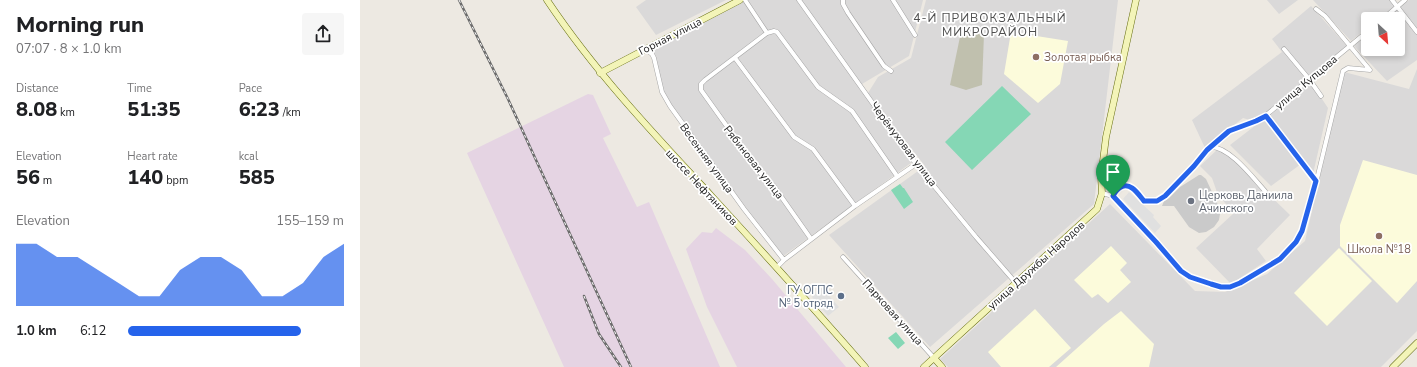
<!DOCTYPE html>
<meta charset="utf-8">
<style>
body{margin:0;font-family:"Nunito Sans",sans-serif;background:#f6f6f6;color:#202124;height:100vh;display:flex;flex-direction:column;font-size:15px;white-space:nowrap}
*{box-sizing:border-box;margin:0}
p{font-size:13px;color:#757577}
.icon{flex:none;width:22px;height:22px;fill:none;stroke:currentColor;stroke-width:2;stroke-linecap:round;stroke-linejoin:round}
.map{position:relative;flex:1;overflow:hidden}
.side{display:flex;flex-direction:column;background:#fff;width:360px}
.side>*{flex:none}
.needle{width:26px;rotate:154deg}
.tools{position:absolute;left:1001px;top:12px;display:grid;gap:8px}
.tools a{display:grid;place-items:center;width:44px;height:44px;border-radius:4px;background:#fff;box-shadow:0 2px 6px #0003;font-size:20px}
.pin{position:absolute;display:grid;place-items:center;width:34px;height:34px;color:#fff;margin:-41px -17px;border-radius:50% 50% 50% 0;rotate:-45deg;box-shadow:0 0 4px #0007}
.pin .icon{rotate:45deg}
.round{display:grid;place-items:center;flex:none;width:42px;height:42px;border-radius:4px;background:#f6f6f6}
.summary{display:flex;align-items:center;justify-content:space-between;height:68px;padding:0 16px}
h1{font-size:22px;font-weight:800;line-height:30px}
.metrics{display:grid;grid-template-columns:repeat(3,1fr);gap:6px;height:68px;padding:4px 16px}
.metrics div{display:grid;align-content:center}
.metrics b{font-size:20px;font-weight:800}
.metrics small{font-size:11px;font-weight:400}
.metrics p{font-size:11px}
.chart{height:112px;padding:8px 16px}
.chart p{display:flex;justify-content:space-between}
.chart svg{width:100%;height:72px;margin-top:4px;fill:#2563eb;opacity:.7}
ul{padding:0 16px;list-style:none;font-size:13px}
li{display:grid;grid-template-columns:64px 48px 1fr;align-items:center;height:30px}
li i{height:10px;border-radius:5px;background:#2563eb}
main{display:flex;flex:1;min-height:0}
.map>svg:first-child{display:block}
.residential{fill:#dad9d9}
.industrial{fill:#e5d4e3}
.education{fill:#fcfbdb}
.religious{fill:#cacaca}
.construction{fill:#c0c0ae}
.pitch{fill:#85d7b5}
.parking{fill:#e0e0e0}
.lines{fill:none;stroke-linecap:round;stroke-linejoin:round}
.street-casing{stroke:#a3a3a3;stroke-width:5}
.secondary-casing{stroke:#626a0c;stroke-width:7}
.street{stroke:#fff;stroke-width:4}
.secondary{stroke:#f3f4b8;stroke-width:6}
.rail-casing{stroke:#6a6a6a;stroke-width:2.5}
.rail{stroke:#fff;stroke-width:1;stroke-dasharray:3;stroke-linecap:butt}
.route-casing{stroke:#fff;stroke-width:8}
.route{stroke:#2563eb;stroke-width:5}
.education-dot{fill:#8d6e63;stroke:#fff;stroke-width:1.5}
.worship-dot{fill:#6b7280;stroke:#fff;stroke-width:1.5}
.service-dot{fill:#5c6f8a;stroke:#fff;stroke-width:1.5}
.labels{text-anchor:middle;stroke-width:3.5;stroke-linejoin:round;paint-order:stroke}
.street-label{font-size:11px;fill:#1c1c1c;stroke:#fff}
.education-label{font-size:11px;fill:#785e54;stroke:#fff;text-anchor:start}
.worship-label{font-size:11px;fill:#5b616d;stroke:#fff;text-anchor:start}
.service-label{font-size:11px;fill:#4e5e75;stroke:#fff;text-anchor:end}
.neighbourhood-label{font-size:12px;letter-spacing:1px;fill:#4f4f4f;stroke:#fff}
</style>
<main>
<section class="side">
<div class="summary"><div><h1>Morning run</h1><p>07:07 · 8 × 1.0 km</p></div><a class="round"><svg class="icon" aria-label="share" viewBox="0 0 24 24"><path d="M12 15V3M7 8l5-5 5 5M5 13v7h14v-7"/></svg></a></div>
<div class="metrics">
<div><p>Distance</p><b>8.08<small> km</small></b></div>
<div><p>Time</p><b>51:35</b></div>
<div><p>Pace</p><b>6:23<small> /km</small></b></div>
</div>
<div class="metrics">
<div><p>Elevation</p><b>56<small> m</small></b></div>
<div><p>Heart rate</p><b>140<small> bpm</small></b></div>
<div><p>kcal</p><b>585</b></div>
</div>
<div class="chart"><p><span>Elevation</span>155–159 m</p>
<svg viewBox="0 0 160 44" preserveAspectRatio="none"><path d="M0 44V6L10 6L20 14L30 14L40 22L50 30L60 38L70 38L80 22L90 14L100 14L110 22L120 38L130 38L140 30L150 14L160 6V44z"/></svg>
</div>
<ul>
<li><b>1.0 km</b>6:12<i style="width:80%"></i></li>
</ul>
</section>
<div class="map">
<svg width="1057" height="367" viewBox="0 0 1057 367">
<rect width="100%" height="100%" fill="#ede9e2"/>
<path class="residential" d="M286,0H366L296,35L276,7Z
M385,0H563L549,56L502,84L508,93L518,77L551,58L566,0H758L734,204L570,347L469,235L565,166L514,101L555,160L422,257L308,101L303,91L293,49Z
M907,0H938L919,14Z
M953,0H1030L1035,6L1018,19H1008V27L991,41Z
M1049,0H1057V60L1027,81L994,46L1008,34V49H1038V19H1026Z
M951,6L987,46L920,102L893,121L883,118L845,148L832,120L922,52L912,39Z
M1057,69V331L1021,367H588L580,359L750,204L835,291L865,292L907,274L945,241L984,72L1049,89Z
M950,81L968,108L953,174L908,116Z
M905,118L941,164L911,186L870,145Z
M860,147L930,215L897,249L906,261L871,284L836,248L874,213L858,195L852,178L840,166Z"/>
<path class="industrial" d="M228,94L233,95L251,134L243,138L277,207L289,202L360,367H204L107,153Z
M356,228L385,250L412,279L486,367H377L347,307L326,249L342,232L352,233Z"/>
<path class="education" d="M651,32L708,41L700,84L678,103L644,74Z
M1003,160L1057,175V281L1037,303L980,246V225Z
M751,246L767,263L760,270L771,282L748,303L738,294L732,298L714,280Z
M979,248L1012,281L967,326L934,293Z
M675,309L711,348L689,367H641L628,352Z
M761,311L794,344L789,367H696L744,324Z"/>
<path class="religious" d="M839,175H841L846,179L858,205L860,214L859,220L854,227L846,232L839,233L829,227L814,206H802L804,201L809,198L820,187Z"/>
<path class="construction" d="M601,32L624,34L622,85L606,90L590,85Z"/>
<path class="pitch" d="M642,86L671,114L612,170L585,142Z
M540,184L543,188H544L553,202L544,209L531,190Z
M536,332L545,343L538,349L528,338Z"/>
<path class="parking" d="M769,192L794,215L793,217L801,226L795,233L763,199Z
M462,288L479,307L468,316L452,297Z"/>
<g class="lines">
<g class="street-casing">
<path id="street" d="M385,0L407,33
M439,0L556,164L616,237L656,283
M483,0V4L488,13L524,66L531,71
M533,0L555,35
M1032,0L1057,32
M1023,19L1045,0
M285,49L292,54L294,58L302,92L310,106L384,209L424,260
M924,49L949,79L961,96
M375,58L434,137L453,149L495,206
M905,116L956,181
M851,147C870,147 893,178 905,191
M742,193L753,196L796,242L821,271L826,275L861,287H870L878,285L920,259L936,242L942,231L951,204L983,71L988,68L1010,70L965,16L956,9
M753,196C755,192 757,189 761,187C771,182 778,194 784,201H797L805,196L834,167L847,151L869,131L896,121L905,116L1008,31
M451,239L413,185L401,174L341,90V84L345,80L407,33L414,31L417,32L458,87L492,111L537,176
M483,257L574,358
M417,267L424,260L495,206L556,164"/>
</g>
<g class="secondary-casing">
<path id="secondary" d="M187,0C233,69 289,129 346,190C399,248 453,307 505,367
M240,73L380,0
M574,358L582,367
M564,367L737,209L742,193L741,177L746,137L776,0
M1033,367L1057,343"/>
</g>
<use href="#street" class="street"/>
<use href="#secondary" class="secondary"/>
<g class="rail-casing">
<path id="rail" d="M99,0L148,99L271,367
M224,296L239,334L261,367"/>
</g>
<use href="#rail" class="rail"/>
</g>
<g class="lines">
<g class="route-casing">
<path id="route" d="M906,116L956,181L942,231L936,242L920,259L880,283L870,287H861L851,284L830,277L821,271L796,242L753,196C755,192 757,189 761,187C771,182 778,194 784,201H797L805,196L834,166L847,150L869,131L896,121Z"/>
</g>
<use href="#route" class="route"/>
</g>
<g class="education-dot">
<circle cx="676" cy="57" r="4"/>
<circle cx="1019" cy="236" r="4"/>
</g>
<circle class="worship-dot" cx="831" cy="201" r="4"/>
<circle class="service-dot" cx="481" cy="296" r="4"/>
<g class="labels">
<g class="street-label">
<text transform="translate(310 36) rotate(-27)" y="4">Горная улица</text>
<text transform="translate(946 82) rotate(-40)" y="4">улица Купцова</text>
<text transform="translate(544 144) rotate(53)" y="4">Черёмуховая улица</text>
<text transform="translate(347 158) rotate(54)" y="4">Весенняя улица</text>
<text transform="translate(394 162) rotate(52)" y="4">Рябиновая улица</text>
<text transform="translate(342 187) rotate(47)" y="4">шоссе Нефтяников</text>
<text transform="translate(676 265) rotate(-42)" y="4">улица Дружбы Народов</text>
<text transform="translate(533 312) rotate(48)" y="4">Парковая улица</text>
</g>
<g class="education-label">
<text x="684" y="61">Золотая рыбка</text>
<text x="1019" y="253" text-anchor="middle">Школа №18</text>
</g>
<g class="worship-label">
<text x="839" y="199">Церковь Даниила<tspan x="839" dy="13">Ачинского</tspan></text>
</g>
<g class="service-label">
<text x="473" y="294">ГУ ОГПС<tspan x="473" dy="13">№ 5 отряд</tspan></text>
</g>
<g class="neighbourhood-label">
<text x="630" y="22">4-Й ПРИВОКЗАЛЬНЫЙ<tspan x="630" dy="14">МИКРОРАЙОН</tspan></text>
</g>
</g>
</svg>
<div class="tools">
<a><svg class="needle" viewBox="-14 -14 28 28"><path d="M0-13l5 13h-10z" fill="#e53935"/><path d="M0 13l5-13h-10z" fill="#757577"/></svg></a>
</div>
<div class="pin" style="left:753px;top:196px;background:#1e9e55"><svg class="icon" aria-label="arrive" viewBox="0 0 24 24"><path d="M6 21V4h12l-3 4 3 4H6"/></svg></div>
</div>
</main>
